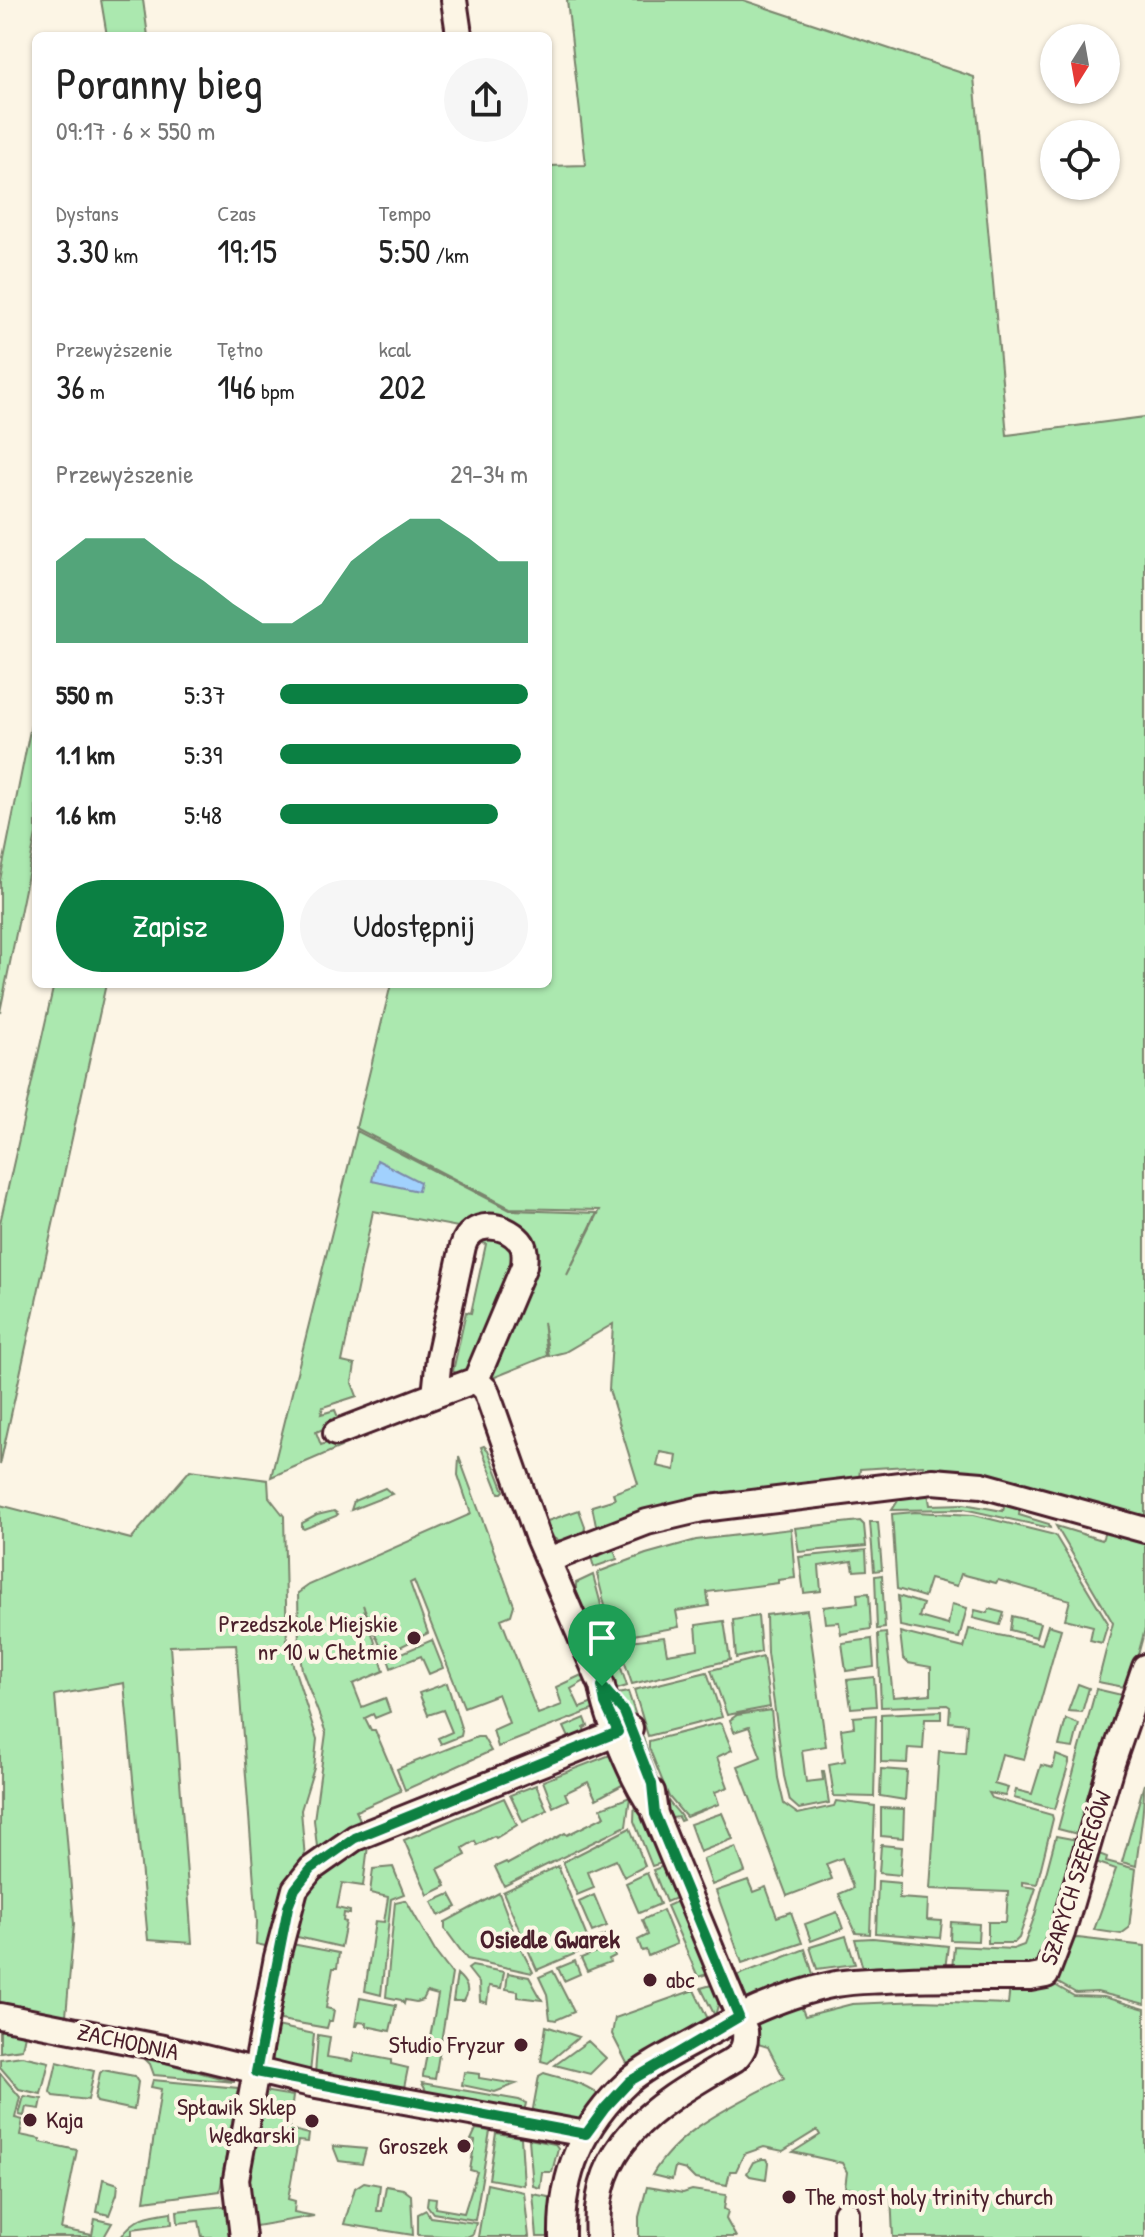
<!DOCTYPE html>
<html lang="pl">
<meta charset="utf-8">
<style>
body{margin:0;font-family:"Patrick Hand",sans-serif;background:#f6f6f6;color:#222;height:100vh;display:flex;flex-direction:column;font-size:30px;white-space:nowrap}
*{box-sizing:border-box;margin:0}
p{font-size:26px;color:#767676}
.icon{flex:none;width:44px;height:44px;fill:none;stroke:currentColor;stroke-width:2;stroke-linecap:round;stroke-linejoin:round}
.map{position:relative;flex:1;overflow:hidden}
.side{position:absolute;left:32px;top:32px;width:520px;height:956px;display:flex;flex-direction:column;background:#fff;border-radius:12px;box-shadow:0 2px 6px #0004}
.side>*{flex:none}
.needle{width:52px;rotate:191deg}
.fabs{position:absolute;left:1040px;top:24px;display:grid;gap:16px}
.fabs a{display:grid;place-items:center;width:80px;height:80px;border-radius:50%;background:#fff;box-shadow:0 2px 6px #0004;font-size:40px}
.pin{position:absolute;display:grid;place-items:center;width:68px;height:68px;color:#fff;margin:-82px -34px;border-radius:50% 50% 50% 0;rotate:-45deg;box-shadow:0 0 8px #0007}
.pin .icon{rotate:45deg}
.round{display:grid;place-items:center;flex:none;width:84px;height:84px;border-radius:42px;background:#f6f6f6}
.overview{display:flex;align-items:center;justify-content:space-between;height:136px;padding:0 24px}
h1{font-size:44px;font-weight:600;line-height:60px}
.figures{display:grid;grid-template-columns:repeat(3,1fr);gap:12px;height:136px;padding:8px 24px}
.figures div{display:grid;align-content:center}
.figures b{font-size:34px;font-weight:600}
.figures small{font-size:22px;font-weight:400}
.figures p{font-size:22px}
.chart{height:224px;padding:16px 24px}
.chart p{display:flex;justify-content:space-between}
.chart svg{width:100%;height:144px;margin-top:8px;fill:#0b8043;opacity:.7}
.button{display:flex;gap:16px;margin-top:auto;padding:16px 24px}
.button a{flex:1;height:92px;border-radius:48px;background:#0b8043;color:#fff;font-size:32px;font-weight:600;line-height:92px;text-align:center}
.button a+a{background:#f6f6f6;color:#222}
ul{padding:0 24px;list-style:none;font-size:26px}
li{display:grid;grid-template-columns:128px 96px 1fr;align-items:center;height:60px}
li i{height:20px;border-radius:10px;background:#0b8043}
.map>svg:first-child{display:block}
.green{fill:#abe8af;stroke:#7a846d;stroke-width:2;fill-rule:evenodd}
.water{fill:#a1d1fd;stroke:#7e8aa9;stroke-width:2}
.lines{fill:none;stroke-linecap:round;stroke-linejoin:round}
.minor-casing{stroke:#4a1f2b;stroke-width:30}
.minor{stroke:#fcf5e5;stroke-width:24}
.route-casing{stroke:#fff;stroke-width:16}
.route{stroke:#0b8043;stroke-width:10}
.poi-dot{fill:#4a1f2b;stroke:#fcf5e5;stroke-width:3}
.labels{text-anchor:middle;stroke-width:8;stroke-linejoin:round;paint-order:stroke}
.poi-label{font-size:24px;fill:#4a1f2b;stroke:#fcf5e5;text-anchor:end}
.street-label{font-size:24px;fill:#4a1f2b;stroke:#fcf5e5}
.neighbourhood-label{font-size:26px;font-weight:bold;fill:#4a1f2b;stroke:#fcf5e5}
</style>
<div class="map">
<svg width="1145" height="2237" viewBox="0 0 1145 2237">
<rect width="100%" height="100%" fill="#fcf5e5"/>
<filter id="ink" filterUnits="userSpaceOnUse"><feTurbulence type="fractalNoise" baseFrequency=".0125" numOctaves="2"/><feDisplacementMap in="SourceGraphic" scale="16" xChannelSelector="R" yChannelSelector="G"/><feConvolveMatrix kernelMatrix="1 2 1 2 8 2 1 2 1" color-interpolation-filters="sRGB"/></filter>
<g filter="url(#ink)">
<path class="green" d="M101,0H143L148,36H107Z
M567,0H743L974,77L1007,435L1145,417V1519L924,1473L923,1465L860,1469L859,1479L600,1529L596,1526L592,1506L615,1499L613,1493L638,1484L609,1390L613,1324L565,1352L549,1356L543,1322L547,1356L490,1379L489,1367L535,1259C517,1241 486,1195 463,1228L373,1211L342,1362L355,1365L352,1383L357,1396L323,1407L321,1414L335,1410L340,1422L316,1432L321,1445L338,1439L341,1447L271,1477L357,1131L510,1210L597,1213L567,1275L600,1210L510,1208L356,1128L391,984H548V166L586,165ZM660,1452L677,1455L675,1470L657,1466Z
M36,700V835L0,1012V880Z
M54,984H106L0,1465V1223Z
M483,1232L513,1248L515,1260L467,1371L456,1373L453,1371L466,1312L471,1313L486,1244L473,1241Z
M484,1446L488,1450L504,1491L502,1493H499L481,1447Z
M459,1457L514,1605L511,1615L501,1619L538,1714L562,1705L556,1687L586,1673L588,1679L571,1689L580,1708L598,1701L600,1707L498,1747L493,1730L509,1723L498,1694L464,1707L414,1581L410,1583L428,1633L384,1655L363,1605L384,1671L353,1684L362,1707L385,1698L390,1712L375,1718L373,1714L365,1718L371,1730H375L401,1791L356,1811L364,1828L323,1847H317L314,1820L326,1733L302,1670L299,1647L298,1593L309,1585L471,1514L458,1475Z
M190,1470L268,1480L269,1497L284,1516L287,1646L317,1739L314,1768L301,1810L305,1859L283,1893L276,1911L270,1947L256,1944L257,1922L236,1644L170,1646L192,1943L148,1940L124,1683L55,1695L74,1924L66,2016L0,2003V1505L131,1539Z
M385,1488L392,1494L351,1510L354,1501Z
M928,1493L930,1505L964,1504L1003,1511L1006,1500L1021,1504L1019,1515L1049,1524L1050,1528L964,1509L892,1510L901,1496Z
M579,1510L585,1526L584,1534L563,1542L548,1536L536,1525Z
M334,1511L338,1514L336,1516L304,1529L302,1528V1523L317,1515Z
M915,1512L974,1515L1055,1535L1108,1623L1102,1643L1090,1640L1093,1626L1065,1619L1070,1600L998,1580L996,1583L961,1574L957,1586L930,1579L924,1597L897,1589L892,1514Z
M860,1521L864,1525L866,1546L799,1552L795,1528Z
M870,1522H878L882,1570L874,1571Z
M1056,1526L1102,1540L1106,1529L1145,1540V1629L1129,1688L1098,1682L1113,1623Z
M791,1529L795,1578L778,1580V1583L707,1592L709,1606L676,1611L679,1627L616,1638L606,1610L597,1574L601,1571L646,1554L696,1540Z
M613,1546L617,1559L594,1567L590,1554Z
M866,1550L867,1570L854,1571L852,1561L819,1566L821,1591L804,1593L799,1557Z
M593,1575L610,1638L598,1640L576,1591V1583Z
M882,1575L885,1628L877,1629L875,1576Z
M869,1593L871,1629L841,1634L839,1622L825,1623L823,1607L858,1603L857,1594Z
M898,1596L923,1604L919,1617L948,1625L952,1604L967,1608L959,1638L900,1626Z
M989,1609L1004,1613L1000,1625L973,1618L975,1610L987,1613Z
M807,1610L826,1746L802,1750L806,1782L823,1780L822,1771H824L829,1803L799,1809L790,1801L784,1776L767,1653L766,1615Z
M758,1616L761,1652L736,1658L733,1620Z
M1012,1616L1040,1623L1036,1637L1010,1630Z
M724,1621L730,1660L632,1684L618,1642L664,1637L667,1654L698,1649L696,1625Z
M1048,1625L1061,1629L1024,1759L1002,1754L994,1784L1008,1788L1005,1796L989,1793L992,1798L1052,1815L1053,1819L1037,1884L1022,1882V1886L1036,1888L1019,1938L1014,1943H988V1922H1006L1008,1892L930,1889L939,1751L965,1753L967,1724L949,1722L950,1707L947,1705L881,1707L878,1634L886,1633L893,1697L931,1694V1667L908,1663L903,1658L900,1632L964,1648L969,1629L1042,1644Z
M872,1639L874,1667L846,1671L842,1643Z
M432,1640L443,1668L429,1674L421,1656L391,1668L388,1659Z
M613,1644L627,1686L614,1690L596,1647Z
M763,1657L770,1707L727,1715L711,1670Z
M707,1672L722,1717L648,1736L634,1690Z
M874,1677L876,1706L851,1708L847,1680Z
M447,1683L462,1731L461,1736L441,1744L438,1738L452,1732L443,1710L428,1715L419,1693Z
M1078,1684L1089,1688L1082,1712L1068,1711Z
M1096,1689L1130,1697L1085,1836L1058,1829Z
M628,1692C640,1726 649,1761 664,1794C668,1804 678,1810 683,1820L680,1821L678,1817L666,1819L653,1770L617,1694Z
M771,1710L778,1778L784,1804L798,1814L834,1806L836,1801L875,1806L870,1934L856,1933L839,1894L853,1888L842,1858L826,1864L832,1879L787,1896L738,1766L761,1757L749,1727L734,1732L730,1720L737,1715Z
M941,1711V1719H925L923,1749L908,1748L907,1763L881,1762V1714Z
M876,1715L874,1797L834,1796L829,1764L845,1761L841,1729L854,1727L853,1717Z
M585,1718L588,1726L584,1728L585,1733L570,1740L564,1727Z
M1066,1719L1079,1724L1073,1748L1059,1746Z
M719,1723L722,1725L732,1750L717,1757L728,1787L715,1792L719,1804L686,1817L669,1797L649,1748V1741Z
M477,1737H483L491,1751L405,1790L397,1769Z
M610,1755L626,1783L596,1799L588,1782L565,1793L568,1800L553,1807L543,1781Z
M1056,1755L1069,1760V1763L1055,1809L1014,1798L1016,1790L1032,1794L1041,1765L1053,1768Z
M881,1769L907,1771L905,1800L880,1796Z
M1144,1784C1145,1807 1139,1841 1136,1866L1122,1862Z
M536,1785L547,1810L523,1822L510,1795Z
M635,1795L665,1862L652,1866L634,1821Z
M630,1797L626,1826L504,1886L495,1867L506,1862L508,1864L565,1833L567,1835L605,1816L601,1808Z
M504,1798L517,1825L496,1838L494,1836L477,1845L475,1841L463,1848L466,1855L438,1869L446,1886L428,1895L404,1840Z
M881,1808L904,1809L903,1838L881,1836Z
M722,1813L733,1839L700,1852L690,1824Z
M630,1828L645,1866L624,1877L616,1860L588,1872L594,1888L577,1895L563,1862Z
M1056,1836L1083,1841L1079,1856L1070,1862L1051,1927L1055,1936L1037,1968L952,1969L954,1946L1013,1949L1024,1945L1035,1915Z
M881,1845L902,1847L900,1875L879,1873Z
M368,1846L363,1886L342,1883L337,1908L350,1911V1914L344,1913L343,1921L346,1922L341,1947L293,1936C307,1882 316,1870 368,1846Z
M736,1847L745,1872L712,1885L703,1859Z
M1094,1852L1107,1857L1106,1861L1136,1869L1129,1928L1121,1934L1094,1930L1116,1869L1093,1861Z
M666,1865L678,1897L666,1902L653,1870Z
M558,1866L591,1947L537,1970L503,1892Z
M393,1867L404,1894L391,1899L381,1995L365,1991L375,1921L384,1922L388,1897L370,1893L373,1869Z
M647,1873L660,1904L639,1913L626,1883Z
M748,1880L753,1892L766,1887L777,1917L791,1912L802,1943L742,1963L716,1891Z
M878,1881L900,1883L899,1898L928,1900L927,1920L942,1921L940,1938L876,1933Z
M499,1893L518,1943L533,1972L532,1973L467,1959L445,1929V1922Z
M450,1894L457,1907L439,1916L432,1902Z
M594,1895L607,1926L592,1932L579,1902Z
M404,1900L407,1902L436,1953L452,1974L435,2079L423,2077V2075L438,1995L427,1992L423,2000L416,2002L405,2000L404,2004L401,2000L386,1997L395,1902Z
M680,1900L710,1973L698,1977L667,1906Z
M663,1910L677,1944L648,1956L646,1950L642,1951L638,1940L648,1935L642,1920Z
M837,1912L843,1929L811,1941L805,1924Z
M951,1922L979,1924L978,1941L950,1940Z
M610,1933L616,1948L613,1950L615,1956L609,1959L610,1962L587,1971L581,1958L599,1951L595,1939Z
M846,1936L855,1964L817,1969L810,1947Z
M873,1938L948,1946L945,1969H863L855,1939Z
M1078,1938L1145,1946V2004L1097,1992L1076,1993L1053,1980L1069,1939Z
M292,1944L339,1953L337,1968H333L326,2008L334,2010L332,2021H329L327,2028L281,2020L279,2017Z
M805,1949L814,1977L751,2002H745L731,1978Z
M575,1961L580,1974L564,1981L558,1968Z
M472,1966L504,1972L501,1988L489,1986L487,2003L480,2001L479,1983L468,1969Z
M553,1971L574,2012L556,2020L550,2019L547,1994L539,1977Z
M508,1973L529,1977L542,2000L518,1997V1991L506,1989Z
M457,1974C466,1982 471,1990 464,2001H453Z
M715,1984L720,1998L715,2016L701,1988Z
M1053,1984L1074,1996L1104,1997L1145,2009V2237H893L891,2193L845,2188L847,2172L842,2163L793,2152L820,2135L817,2130L783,2151L764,2147L744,2154L736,2171H730L727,2185L695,2179L686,2170L675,2167L672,2180L652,2175C681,2126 736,2105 784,2078L768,2047L758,2044L753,2028L755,2023L796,2004L801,2006L805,2016L852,2004L920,2001L1008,2004L1010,1986Z
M694,1990L709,2021L631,2071L612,2034L615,2018Z
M360,1998L396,2005L390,2031L366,2026L367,2023L359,2022L357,2026H355Z
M277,2026L314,2034L310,2073L272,2063Z
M546,2026L579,2037L548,2063L541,2061Z
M0,2029L25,2034L22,2049L0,2052Z
M318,2035L330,2037L327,2057L352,2061L354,2053L391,2060V2064L408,2068L404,2088L397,2090L315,2074Z
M588,2041L606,2058L590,2074L555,2065Z
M22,2056L49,2062L41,2094L19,2089L0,2067V2059Z
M143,2057L235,2082L154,2075L150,2064Z
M57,2062L94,2071L88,2100L53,2096L50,2092Z
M103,2070L134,2076L138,2082L134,2110L97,2102L95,2098L100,2073Z
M464,2072L479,2074V2078L516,2084L495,2092L462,2085Z
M0,2073L20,2097L15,2118L23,2120L20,2135L40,2139V2142L77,2150L61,2229L92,2235L95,2219L112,2223L104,2237H0Z
M544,2073C563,2079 588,2083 602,2098C597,2104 592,2116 586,2119C572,2127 547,2117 532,2114L539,2076Z
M153,2080L238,2088L220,2191L144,2201L161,2089L151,2087Z
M422,2083L519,2100L526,2103L524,2112L428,2095Z
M263,2091L293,2096L289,2129L309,2134L308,2142L298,2141L288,2199L295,2201L294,2212L314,2216L256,2226L252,2223L247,2183Z
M24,2096L42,2099L40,2109L26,2107L24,2116L19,2115Z
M476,2129L490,2131L475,2220L433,2213L427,2205L428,2197L436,2198L435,2208L464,2213L477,2172L470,2170L475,2141L471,2140Z
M496,2133L521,2137L524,2185L489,2179Z
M529,2139L555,2144L558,2148L552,2172H542L540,2188L533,2186Z
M333,2146L366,2149L362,2164L339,2161Z
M762,2159H766L768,2163L766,2179L750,2176L747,2173L753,2162Z
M103,2179L118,2184L117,2194L109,2215L97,2212Z
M364,2182L380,2185L377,2211H382L386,2186L403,2189L411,2195L413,2235L344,2224L355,2188Z
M487,2184L524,2192L529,2237H478Z
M647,2187L683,2193L692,2190L726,2195L724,2209L728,2211L726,2219L736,2237H639V2217Z
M533,2194L554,2198L555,2237H537Z
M226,2206L229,2208L232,2237H202L199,2221L178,2223L177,2211Z
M426,2210L430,2217L476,2223L473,2234L467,2237L418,2235V2214Z
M171,2212L172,2224L132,2229V2235L121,2237C134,2217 149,2215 171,2212Z"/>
<path class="water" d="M377,1160L420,1182L418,1191L372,1181Z"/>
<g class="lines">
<g class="minor-casing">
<path id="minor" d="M454,0L459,34
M476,1380L524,1266C525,1257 526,1248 520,1241C503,1222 471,1220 463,1246L439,1357L435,1395L476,1380L486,1390L538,1538L602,1686C607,1718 633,1781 652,1807
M336,1433L435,1395
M548,1560L647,1522L702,1509L933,1481L982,1485L1145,1530
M0,2016L163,2048L311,2084L586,2134
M846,2213V2237
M243,2237L236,2179L277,1957L295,1889L311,1869L355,1838L630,1728
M562,2237C561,2174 582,2124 629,2081C650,2063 678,2051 702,2037C743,2014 790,1993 836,1984C852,1981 869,1981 885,1980C933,1977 982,1978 1030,1978L1046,1975L1062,1933L1111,1766L1145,1667
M598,2237C590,2138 663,2102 735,2059C744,2050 746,2043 745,2031L655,1814L652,1792"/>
</g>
<use href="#minor" class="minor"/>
</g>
</g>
<g class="lines" filter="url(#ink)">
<g class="route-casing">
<path id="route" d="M602,1686L624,1712L652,1784L655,1814L739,2017L630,2081L605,2108L586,2134L256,2072L288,1907L295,1889L311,1869L355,1838L618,1732L605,1704Z"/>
</g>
<use href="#route" class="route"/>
</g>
<g class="poi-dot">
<circle cx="414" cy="1638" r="8"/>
<circle cx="650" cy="1980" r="8"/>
<circle cx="521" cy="2045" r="8"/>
<circle cx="30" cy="2120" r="8"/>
<circle cx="312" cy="2121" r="8"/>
<circle cx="464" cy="2146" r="8"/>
<circle cx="789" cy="2197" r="8"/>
</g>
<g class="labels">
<g class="poi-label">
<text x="398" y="1632">Przedszkole Miejskie<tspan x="398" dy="28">nr 10 w Chełmie</tspan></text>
<text x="666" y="1988" text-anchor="start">abc</text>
<text x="505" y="2053">Studio Fryzur</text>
<text x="296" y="2115">Spławik Sklep<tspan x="296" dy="28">Wędkarski</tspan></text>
<text x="46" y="2128" text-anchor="start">Kaja</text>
<text x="448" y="2154">Groszek</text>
<text x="805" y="2205" text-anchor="start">The most holy trinity church</text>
</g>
<g class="street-label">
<text transform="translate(1076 1878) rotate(-72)" y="8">SZARYCH SZEREGÓW</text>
<text transform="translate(128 2042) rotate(12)" y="8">ZACHODNIA</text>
</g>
<g class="neighbourhood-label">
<text x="550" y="1948">Osiedle Gwarek</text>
</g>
</g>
</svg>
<div class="fabs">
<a><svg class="needle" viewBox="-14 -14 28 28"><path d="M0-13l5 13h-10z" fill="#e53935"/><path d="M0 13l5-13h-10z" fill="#767676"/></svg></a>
<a><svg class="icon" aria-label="locate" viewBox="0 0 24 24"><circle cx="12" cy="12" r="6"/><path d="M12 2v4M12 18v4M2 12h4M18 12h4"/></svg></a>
</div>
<div class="pin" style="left:602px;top:1686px;background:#1e9e55"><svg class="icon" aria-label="arrive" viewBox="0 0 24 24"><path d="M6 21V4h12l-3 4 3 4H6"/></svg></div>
<section class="side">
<div class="overview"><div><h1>Poranny bieg</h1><p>09:17 · 6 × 550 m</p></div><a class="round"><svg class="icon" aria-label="share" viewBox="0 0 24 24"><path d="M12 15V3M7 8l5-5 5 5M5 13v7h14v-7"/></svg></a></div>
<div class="figures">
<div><p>Dystans</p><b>3.30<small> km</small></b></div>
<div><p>Czas</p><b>19:15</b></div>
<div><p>Tempo</p><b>5:50<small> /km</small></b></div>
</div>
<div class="figures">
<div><p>Przewyższenie</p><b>36<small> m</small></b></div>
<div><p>Tętno</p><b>146<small> bpm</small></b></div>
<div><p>kcal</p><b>202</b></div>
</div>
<div class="chart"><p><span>Przewyższenie</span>29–34 m</p>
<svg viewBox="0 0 160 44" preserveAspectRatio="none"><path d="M0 44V19L10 12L20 12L30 12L40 19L50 25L60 32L70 38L80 38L90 32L100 19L110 12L120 6L130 6L140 12L150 19L160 19V44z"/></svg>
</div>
<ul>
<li><b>550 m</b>5:37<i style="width:100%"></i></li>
<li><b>1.1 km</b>5:39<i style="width:97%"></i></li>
<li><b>1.6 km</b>5:48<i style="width:88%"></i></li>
</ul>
<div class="button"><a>Zapisz</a><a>Udostępnij</a></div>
</section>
</div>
